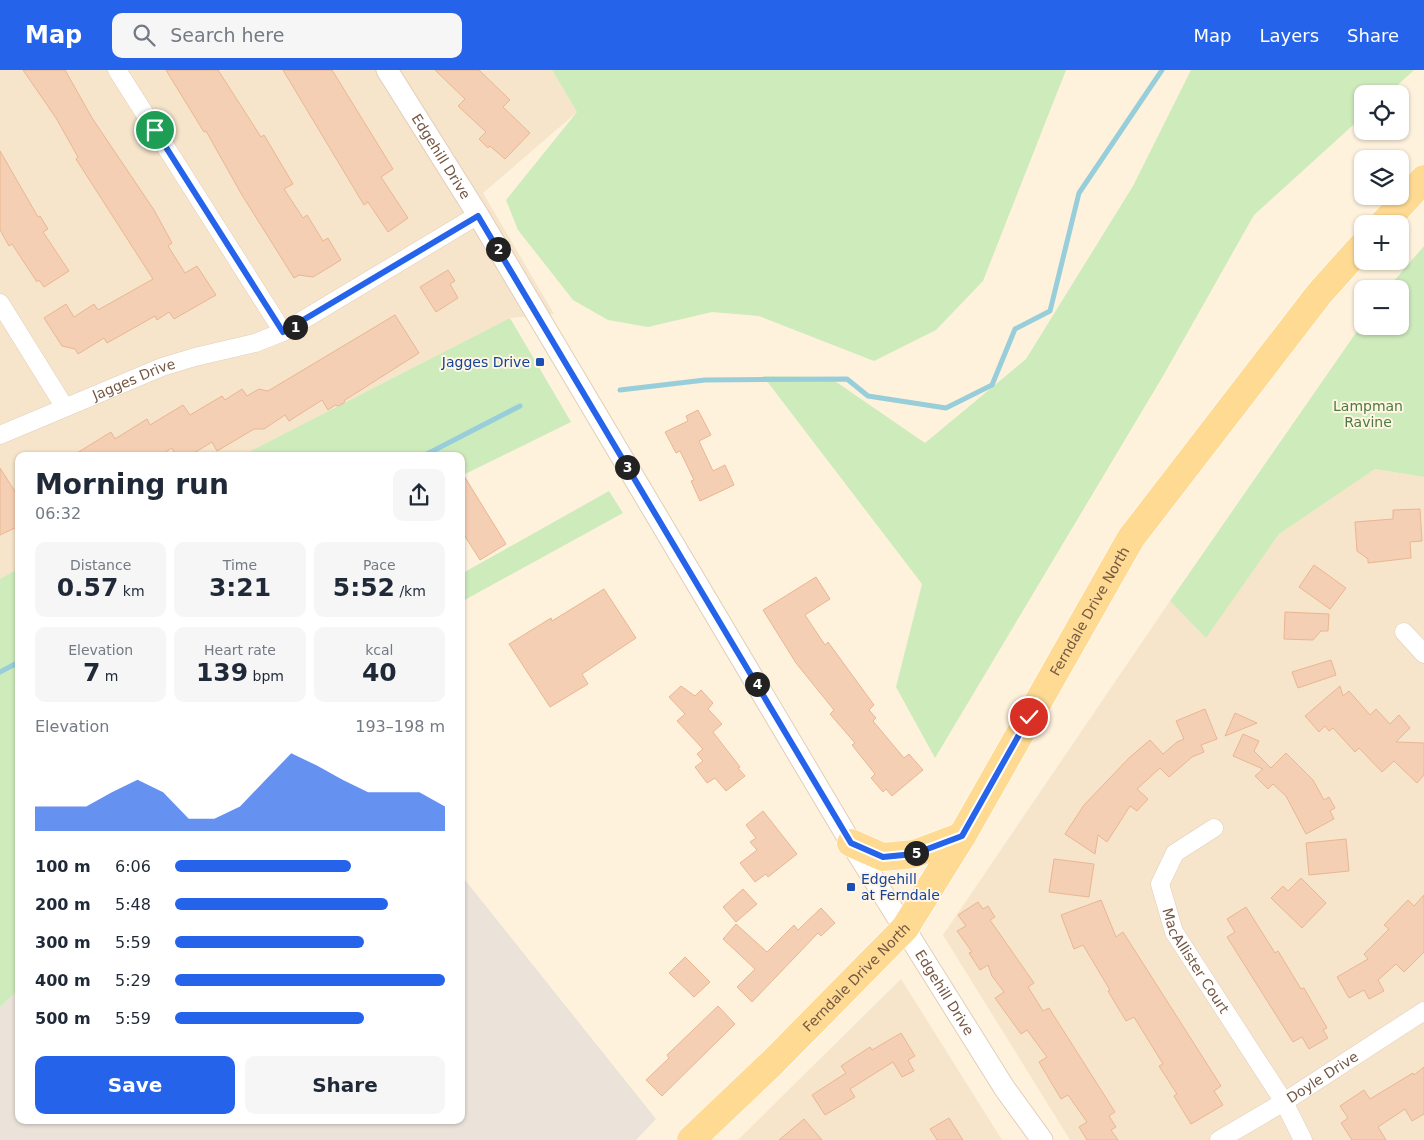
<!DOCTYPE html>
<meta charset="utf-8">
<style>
body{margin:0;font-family:"DejaVu Sans",sans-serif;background:#f6f6f7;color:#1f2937;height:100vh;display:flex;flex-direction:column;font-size:19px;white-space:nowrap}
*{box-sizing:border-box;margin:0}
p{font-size:16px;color:#747a83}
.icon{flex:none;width:28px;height:28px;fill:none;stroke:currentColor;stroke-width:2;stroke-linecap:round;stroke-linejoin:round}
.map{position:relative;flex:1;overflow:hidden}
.drawer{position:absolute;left:15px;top:382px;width:450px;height:672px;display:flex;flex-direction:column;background:#fff;border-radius:10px;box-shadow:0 1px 4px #0004}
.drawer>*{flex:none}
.fabs{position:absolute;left:1354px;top:15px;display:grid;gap:10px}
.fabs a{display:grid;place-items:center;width:55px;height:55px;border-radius:10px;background:#fff;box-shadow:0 1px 4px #0004;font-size:25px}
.pin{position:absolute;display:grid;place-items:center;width:42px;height:42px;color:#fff;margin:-21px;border:2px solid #fff;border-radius:50%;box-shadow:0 1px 5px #0007}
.km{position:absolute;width:25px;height:25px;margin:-12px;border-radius:50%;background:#222;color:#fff;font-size:14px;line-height:25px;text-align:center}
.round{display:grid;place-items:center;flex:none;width:52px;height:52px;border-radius:10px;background:#f6f6f7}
.headline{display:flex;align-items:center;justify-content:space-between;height:85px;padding:0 20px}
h1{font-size:28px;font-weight:600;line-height:38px}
.metrics{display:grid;grid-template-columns:repeat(3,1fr);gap:8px;height:85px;padding:5px 20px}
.metrics div{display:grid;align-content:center;border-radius:10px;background:#f6f6f7;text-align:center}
.metrics b{font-size:25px;font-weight:600}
.metrics small{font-size:14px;font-weight:400}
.metrics p{font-size:14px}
.chart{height:140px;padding:10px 20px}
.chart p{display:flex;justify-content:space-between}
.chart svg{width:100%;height:90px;margin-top:5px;fill:#2563eb;opacity:.7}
.cta{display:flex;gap:10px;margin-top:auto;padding:10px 20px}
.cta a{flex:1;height:58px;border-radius:10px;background:#2563eb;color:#fff;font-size:20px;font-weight:600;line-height:58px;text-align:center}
.cta a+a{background:#f6f6f7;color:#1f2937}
ul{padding:0 20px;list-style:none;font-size:16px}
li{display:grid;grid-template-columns:80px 60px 1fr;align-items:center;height:38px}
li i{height:12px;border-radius:6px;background:#2563eb}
header{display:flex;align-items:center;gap:30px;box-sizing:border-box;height:70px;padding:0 25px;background:#2563eb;color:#fff}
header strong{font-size:24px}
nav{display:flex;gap:28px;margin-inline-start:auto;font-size:18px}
.search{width:350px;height:45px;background:#f6f6f7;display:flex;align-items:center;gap:12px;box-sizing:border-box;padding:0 18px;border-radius:10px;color:#747a83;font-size:19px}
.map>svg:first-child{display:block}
.residential{fill:#f6e4cb}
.industrial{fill:#ebe3da}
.green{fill:#ceebbc}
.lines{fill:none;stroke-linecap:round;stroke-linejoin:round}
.stream{stroke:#97ceda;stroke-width:5}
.building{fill:#f5cfb3;stroke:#e9b692}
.minor-casing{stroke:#e2ceb9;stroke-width:19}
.tertiary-casing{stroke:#e2ceb9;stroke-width:23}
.primary-casing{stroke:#fff;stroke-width:29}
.minor{stroke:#fff;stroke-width:18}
.tertiary{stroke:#fff;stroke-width:21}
.primary{stroke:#ffda93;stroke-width:28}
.route-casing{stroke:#fff;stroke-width:10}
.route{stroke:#2563eb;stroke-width:6}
.transit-dot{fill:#1a4fb4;stroke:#fff5e5;stroke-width:2}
.labels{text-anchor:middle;stroke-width:4;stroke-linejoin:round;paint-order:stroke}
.street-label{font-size:14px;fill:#745744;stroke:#fff5e5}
.transit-label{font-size:14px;fill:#164399;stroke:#fff5e5;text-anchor:end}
.park-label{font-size:14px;fill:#4d7b3c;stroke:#fff5e5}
</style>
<header>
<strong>Map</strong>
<div class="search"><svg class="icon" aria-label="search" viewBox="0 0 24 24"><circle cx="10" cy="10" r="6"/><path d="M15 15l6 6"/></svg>Search here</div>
<nav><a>Map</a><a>Layers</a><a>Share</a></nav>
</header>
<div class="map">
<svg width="1424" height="1070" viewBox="0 0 1424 1070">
<rect width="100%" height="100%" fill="#fef2dd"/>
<path class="residential" d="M0,0H552L577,42L483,123L554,244L510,248L241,386H19V498L0,509Z
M1375,399L1424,407V1070H1070L943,865L1170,531L1206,568L1279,464Z
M901,909L1002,1070H738Z"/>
<path class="industrial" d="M461,805L656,1049L636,1070H0V937L19,919V1051H461Z"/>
<path class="green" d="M552,0H1066L983,211L936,260L874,291L759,246L712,242L648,257L608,250L573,230L518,160L506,130L577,42Z
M1191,0H1414L1388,24H1362V47L1254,145L1163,306L935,688L896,617L922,514L763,306L829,307L925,373L1026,289L1133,116Z
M1424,176V407L1375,399L1279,464L1206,568L1170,531L1362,254V256H1400V219H1387Z
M510,248L571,352L461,406V386H241Z
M609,421L623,443L461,532V504Z
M19,498V919L0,937V509Z"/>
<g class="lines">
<path class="stream" d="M620,320L705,310L847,309L868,326L946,338L992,315L1015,259L1050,241L1079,123L1162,0
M423,386L520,336
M0,602L19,592"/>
</g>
<path class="building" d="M23,0H65L92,48L154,140L172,173L168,176L185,203L197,196L216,225L174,249L169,242L157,250L155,246L107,273L104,268L78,284L75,279L62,276L44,248L66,234L74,247L94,234L98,240L153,209L76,89L78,87L56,48Z
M166,0H218L261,67L264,65L293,114L284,119L303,148L307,145L323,171L328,168L341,190L313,207L299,205L294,208L242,125L206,61L204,62Z
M283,0H332L393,99L381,107L408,148L388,162L368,132L364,135Z
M435,0H479L510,30L503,37L530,63L505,89L490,76L488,78L479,69L486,62L458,36L465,29Z
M0,81L38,147L40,146L48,159L43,162L69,201L44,217L39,210L37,212L12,174L9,176L0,160Z
M448,200L455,211L450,214L458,228L436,242L420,217Z
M395,245L419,283L345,330L344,333L338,336L335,335L328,340L322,330L289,351L285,345L264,359H254L217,381L212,372L189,386H176L172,378L159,386H72L111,362L115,369L147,349L150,355L183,335L190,345L222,326L225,330L242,319L247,326L259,319L268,321Z
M698,340L711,365L699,371L713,401L725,395L734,415L700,431L691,411L694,410L680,381L676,383L665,362L688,351L686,346Z
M0,398L19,428V456L0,465Z
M461,401L506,474L480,490L461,460Z
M1420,439L1422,471L1410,472L1411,488L1368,493V489L1357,481L1355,452L1393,449V440Z
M1314,495L1346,518L1330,539L1299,517Z
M816,507L830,529L805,545L825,575L828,572L874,635L869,640L876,648L873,651L904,688L909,684L923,700L892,726L886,719L883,722L871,708L875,704L852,675L855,673L830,644L834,640L796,593L763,540Z
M604,519L636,568L582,604L588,614L550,637L509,574L551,548L552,551Z
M1285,542L1329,544L1328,561H1321L1313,570L1284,569Z
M1331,590L1336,605L1298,618L1292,602Z
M681,616L695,626L701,620L713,633L708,639L722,654L713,662L740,697L738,698L745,706L726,721L715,708L707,713L695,697L703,691L697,684L703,679L677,651L685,644L669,627Z
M1340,616L1343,626L1349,621L1370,645L1376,639L1390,654L1399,645L1410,658L1396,672L1424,673V705L1417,713L1394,691L1382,702L1359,678L1355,682L1333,658L1329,661L1325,656L1319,662L1305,646Z
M1205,639L1217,669L1201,675L1204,682L1192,687L1169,707L1160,698L1137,719L1148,729L1137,741L1130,736L1107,772L1098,765L1095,784L1065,764L1084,735L1130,687L1150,670L1163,684L1177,672L1184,669L1176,651Z
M1235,643L1257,653L1225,666Z
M1243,664L1259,671L1254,681L1271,698L1286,683L1313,710L1324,730L1329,727L1335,738L1330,741L1334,749L1306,764L1286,726L1273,714L1268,719L1255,706L1263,699L1233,686Z
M763,741L797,784L768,807L766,804L755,812L740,793L757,780L750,772L756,768L746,755Z
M1346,769L1349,801L1309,805L1306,773Z
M1054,789L1094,794L1089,827L1049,822Z
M1301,808L1326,833L1302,858L1271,828L1283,816L1288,821Z
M743,819L757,834L736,852L723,837Z
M1424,825V882L1404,902L1396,894L1378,910L1384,921L1369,929L1364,920L1349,928L1337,907L1368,889L1364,884L1389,859L1384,855L1408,830L1414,836Z
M1101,830L1116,867L1123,862L1221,1016L1214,1021L1223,1035L1191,1054L1174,1026L1177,1024L1159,996L1163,994L1134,947L1126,951L1108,921L1110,920L1083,875L1074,879L1061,845Z
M978,832L983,839L988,836L995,847L990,850L1034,913L1028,917L1043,941L1049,938L1115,1042L1109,1046L1116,1057L1111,1060L1118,1070H1087L1079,1057L1087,1052L1068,1025L1061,1029L1039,992L1047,987L1027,960L1021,964L995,928L1004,922L992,906L988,895L980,900L969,883L972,882L957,861L966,856L958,845Z
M1246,837L1275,883L1278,881L1301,919L1304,918L1327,958L1323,960L1328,968L1309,979L1302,967L1293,972L1227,867L1235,862L1227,849Z
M821,838L835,853L821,866L818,863L752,932L737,917L755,899L723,869L736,854L767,882L794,855L798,860Z
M685,887L710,912L694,927L669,903Z
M718,936L735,954L662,1026L646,1010L669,988L667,985Z
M901,963L915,986L908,990L914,1001L902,1007L893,992L850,1019L855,1027L825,1045L812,1025L846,1003L841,996L870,977L872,980Z
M1424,997V1044L1412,1051L1405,1039L1378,1057L1386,1070H1352L1341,1053L1348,1048L1340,1036L1364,1020L1370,1029L1413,1003L1414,1005Z
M949,1048L963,1070H937L930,1059Z
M804,1049L822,1070H779Z"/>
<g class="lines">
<g class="minor-casing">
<g id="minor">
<path d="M117,0L283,262"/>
<path d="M0,233L64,336"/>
<path id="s1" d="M0,365L162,297L195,287L255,273L283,262L478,145"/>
<path d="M1404,562L1424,584"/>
<path id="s2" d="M1214,758L1175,783L1160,814L1174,862L1284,1032L1303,1070"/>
<path id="s3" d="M1219,1070L1284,1032L1424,941"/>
</g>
</g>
<g class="tertiary-casing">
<g id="tertiary">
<path id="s4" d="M387,0L478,145L851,773L1005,1019L1042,1070"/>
</g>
</g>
<g class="primary-casing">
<g id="primary">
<path d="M1383,154L1424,109"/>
<path d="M851,773L883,787L914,784L962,766"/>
<path id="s5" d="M691,1070L773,992L905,858L962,766L1131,468L1319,224L1362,176"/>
</g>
</g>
<use href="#minor" class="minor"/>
<use href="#tertiary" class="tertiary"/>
<use href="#primary" class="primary"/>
</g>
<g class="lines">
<g class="route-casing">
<path id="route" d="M155,60L283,262L478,146L851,773L883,787L914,784L962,766L1029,647"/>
</g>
<use href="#route" class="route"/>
</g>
<g class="transit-dot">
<rect x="535" y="287" width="10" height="10" rx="2.5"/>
<rect x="846" y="812" width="10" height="10" rx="2.5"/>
</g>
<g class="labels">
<g class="street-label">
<text dy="5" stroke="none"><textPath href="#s4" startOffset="102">Edgehill Drive</textPath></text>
<text dy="5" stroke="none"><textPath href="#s1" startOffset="145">Jagges Drive</textPath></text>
<text dy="5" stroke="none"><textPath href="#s5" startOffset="668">Ferndale Drive North</textPath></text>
<text dy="5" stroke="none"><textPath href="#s2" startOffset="166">MacAllister Court</textPath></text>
<text dy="5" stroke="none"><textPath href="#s5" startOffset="232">Ferndale Drive North</textPath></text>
<text dy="5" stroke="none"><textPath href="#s4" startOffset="1078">Edgehill Drive</textPath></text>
<text dy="5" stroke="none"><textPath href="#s3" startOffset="121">Doyle Drive</textPath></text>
</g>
<g class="transit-label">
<text x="530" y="297">Jagges Drive</text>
<text x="861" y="814" text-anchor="start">Edgehill<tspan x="861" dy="16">at Ferndale</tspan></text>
</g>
<g class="park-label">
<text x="1368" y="341">Lampman<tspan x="1368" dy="16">Ravine</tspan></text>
</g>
</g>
</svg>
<div class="fabs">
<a><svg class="icon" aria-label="locate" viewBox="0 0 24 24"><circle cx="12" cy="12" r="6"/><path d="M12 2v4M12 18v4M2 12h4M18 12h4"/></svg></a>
<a><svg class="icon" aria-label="layers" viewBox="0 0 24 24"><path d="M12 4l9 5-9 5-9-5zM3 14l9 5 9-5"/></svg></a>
<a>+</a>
<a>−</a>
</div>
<div class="pin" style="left:155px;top:60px;background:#1e9e55"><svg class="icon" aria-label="arrive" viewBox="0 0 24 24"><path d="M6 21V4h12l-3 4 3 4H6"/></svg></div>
<div class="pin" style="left:1029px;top:647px;background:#d93025"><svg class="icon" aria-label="check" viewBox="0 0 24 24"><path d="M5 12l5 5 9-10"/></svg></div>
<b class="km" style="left:295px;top:257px">1</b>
<b class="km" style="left:498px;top:179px">2</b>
<b class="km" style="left:627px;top:397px">3</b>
<b class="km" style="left:757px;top:614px">4</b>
<b class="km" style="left:916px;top:783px">5</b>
<section class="drawer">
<div class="headline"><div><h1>Morning run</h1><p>06:32</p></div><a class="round"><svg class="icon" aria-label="share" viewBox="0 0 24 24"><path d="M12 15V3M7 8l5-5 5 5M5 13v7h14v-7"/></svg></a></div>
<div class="metrics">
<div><p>Distance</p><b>0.57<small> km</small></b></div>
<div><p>Time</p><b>3:21</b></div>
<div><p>Pace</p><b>5:52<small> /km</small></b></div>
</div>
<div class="metrics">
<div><p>Elevation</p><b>7<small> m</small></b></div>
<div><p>Heart rate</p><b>139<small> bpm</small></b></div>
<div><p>kcal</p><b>40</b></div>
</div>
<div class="chart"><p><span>Elevation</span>193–198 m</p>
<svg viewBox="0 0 160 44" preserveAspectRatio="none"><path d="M0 44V32L10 32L20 32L30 25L40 19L50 25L60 38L70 38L80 32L90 19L100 6L110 12L120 19L130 25L140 25L150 25L160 32V44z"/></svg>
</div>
<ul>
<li><b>100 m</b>6:06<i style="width:65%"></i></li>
<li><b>200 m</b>5:48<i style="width:79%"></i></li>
<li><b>300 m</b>5:59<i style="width:70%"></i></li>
<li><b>400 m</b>5:29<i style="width:100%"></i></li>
<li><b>500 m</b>5:59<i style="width:70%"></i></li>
</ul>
<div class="cta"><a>Save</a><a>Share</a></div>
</section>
</div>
